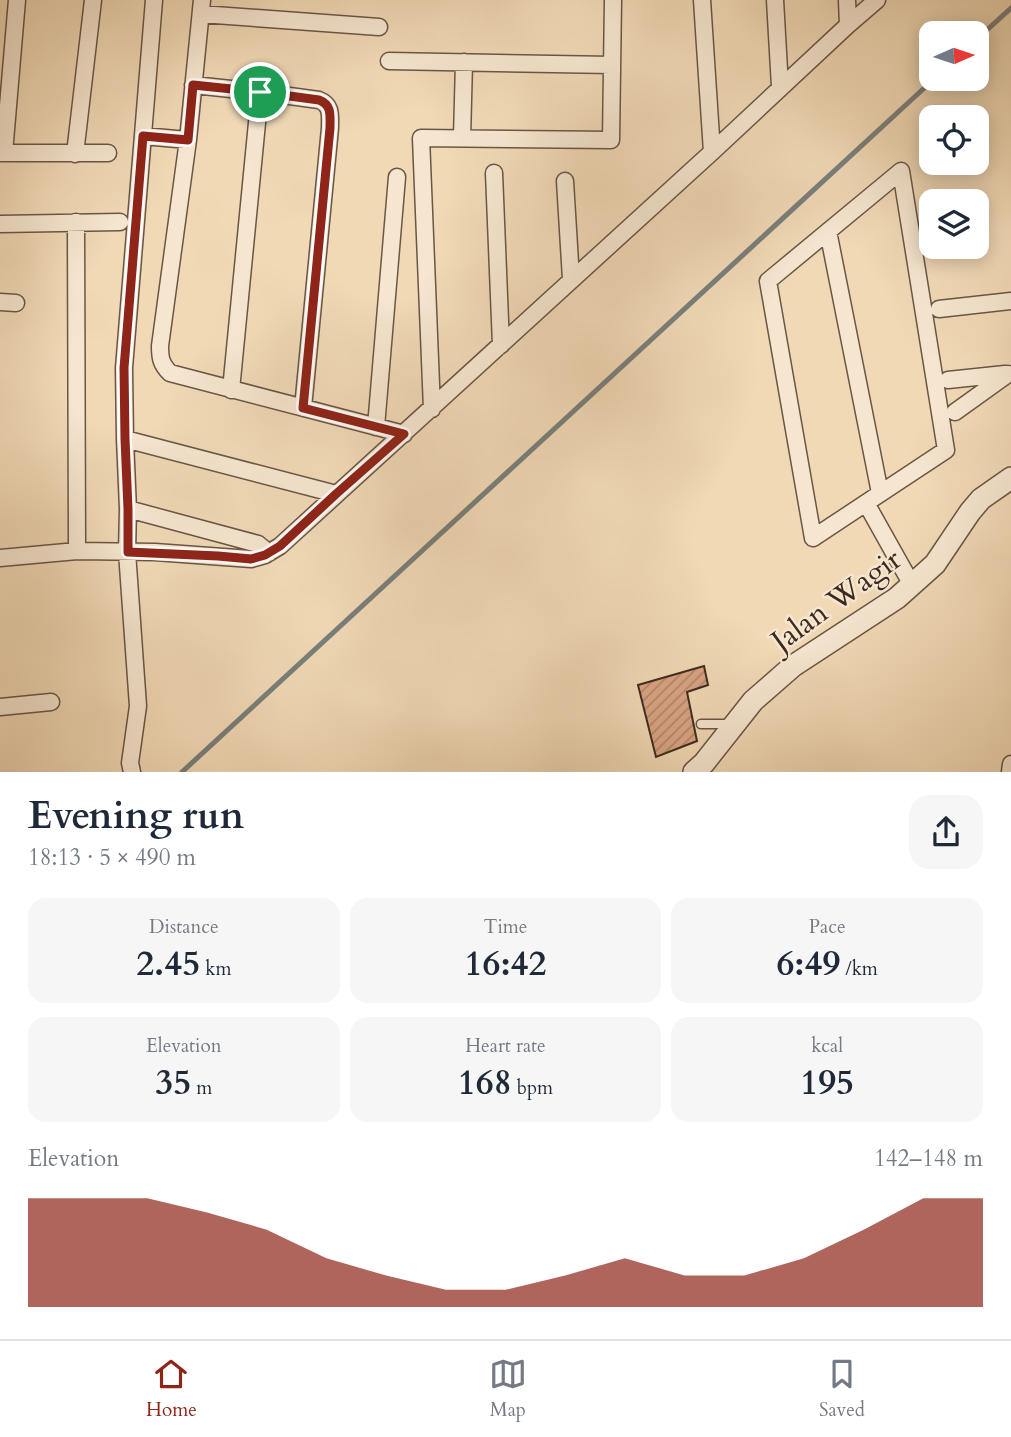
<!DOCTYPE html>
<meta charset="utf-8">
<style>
body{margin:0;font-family:Cardo,serif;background:#f6f6f7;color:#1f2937;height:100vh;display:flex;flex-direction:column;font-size:26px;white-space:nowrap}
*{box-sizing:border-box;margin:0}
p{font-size:23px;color:#747a83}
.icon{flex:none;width:38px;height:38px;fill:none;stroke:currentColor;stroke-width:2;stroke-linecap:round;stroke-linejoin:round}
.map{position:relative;height:772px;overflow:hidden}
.details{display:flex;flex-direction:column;background:#fff;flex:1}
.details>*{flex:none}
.needle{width:46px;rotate:87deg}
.fabs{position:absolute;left:919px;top:21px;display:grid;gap:14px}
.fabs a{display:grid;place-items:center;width:70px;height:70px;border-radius:14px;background:#fff;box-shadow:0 4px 18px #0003;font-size:35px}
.pin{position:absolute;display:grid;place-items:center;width:60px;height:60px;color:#fff;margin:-30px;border:4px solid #fff;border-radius:50%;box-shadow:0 2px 7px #0007}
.round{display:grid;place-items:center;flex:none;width:74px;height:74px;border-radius:21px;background:#f6f6f7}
.summary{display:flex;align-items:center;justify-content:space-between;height:119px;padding:0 28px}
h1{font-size:38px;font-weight:800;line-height:52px}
.metrics{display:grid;grid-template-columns:repeat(3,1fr);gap:10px;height:119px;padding:7px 28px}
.metrics div{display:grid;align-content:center;border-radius:18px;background:#f6f6f7;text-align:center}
.metrics b{font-size:35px;font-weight:800}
.metrics small{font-size:19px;font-weight:400}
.metrics p{font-size:19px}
.chart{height:196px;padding:14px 28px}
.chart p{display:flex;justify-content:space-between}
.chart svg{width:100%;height:126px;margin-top:7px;fill:#8f2418;opacity:.7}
.menu{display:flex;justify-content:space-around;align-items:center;height:98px;border-top:2px solid #e0e1e3;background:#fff;font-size:19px;color:#747a83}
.menu a{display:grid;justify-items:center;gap:4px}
.menu .current{color:#8f2418}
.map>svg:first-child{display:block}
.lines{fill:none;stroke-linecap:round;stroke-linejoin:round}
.stream{stroke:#797f7c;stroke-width:5}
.building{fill:url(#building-hatch);stroke:#3c2a20;stroke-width:2}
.service-casing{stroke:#695646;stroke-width:11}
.minor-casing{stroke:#695646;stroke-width:19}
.tertiary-casing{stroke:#695646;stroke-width:24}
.service{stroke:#f6e6d0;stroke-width:8}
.minor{stroke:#f6e6d0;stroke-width:16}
.tertiary{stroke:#f6e6d0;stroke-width:21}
.route-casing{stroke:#fff;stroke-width:14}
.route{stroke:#8f2418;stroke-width:9}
.labels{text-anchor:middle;stroke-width:5;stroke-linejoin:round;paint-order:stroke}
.street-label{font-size:30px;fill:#3c2a20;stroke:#f6e6d0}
</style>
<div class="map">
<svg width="1011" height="772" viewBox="0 0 1011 772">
<defs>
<pattern id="building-hatch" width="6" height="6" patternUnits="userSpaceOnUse" patternTransform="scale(1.75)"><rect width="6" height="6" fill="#dba484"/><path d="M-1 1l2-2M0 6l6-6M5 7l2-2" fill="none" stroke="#b3866c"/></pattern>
</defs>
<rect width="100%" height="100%" fill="#f1d9b6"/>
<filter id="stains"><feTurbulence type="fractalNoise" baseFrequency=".00286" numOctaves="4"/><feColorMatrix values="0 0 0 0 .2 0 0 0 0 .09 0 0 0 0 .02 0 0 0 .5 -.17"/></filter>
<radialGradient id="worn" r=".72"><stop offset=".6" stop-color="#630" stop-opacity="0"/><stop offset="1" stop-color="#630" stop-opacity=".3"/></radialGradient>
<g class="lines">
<path class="stream" d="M976,40L1011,8
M182,772L934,79"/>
</g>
<path class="building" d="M704,666L708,685L687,692L697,741L656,757L638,685Z"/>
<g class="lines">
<g class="service-casing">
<path id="service" d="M701,724H729"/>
</g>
<g class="minor-casing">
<path id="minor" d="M202,0L188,140L160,346C160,358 161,364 170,373L404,434
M702,0L712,152
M775,0L780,87
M847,0L848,25
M201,14L379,27
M389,61L612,65
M193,85L260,92L319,100C332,105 330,115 330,128L303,408
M143,136L188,140
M462,138L464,62
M0,153H108
M4,153L17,0
M75,154L93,0
M901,171L946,450L813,538L768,281Z
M494,173L501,345
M565,181L571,279
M76,222L77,551
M0,224L120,222
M828,231L880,493
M0,302L16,303
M939,309L1011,301
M948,380L1005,374
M231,390L260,92
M432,409L421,138L611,140L613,0
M955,412L1008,374
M376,427L397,177
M125,439L336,494
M866,503L912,585
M128,509L258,544L269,553
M0,558L77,551L155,552L251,559L265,555L280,546L712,152L848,25L877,0
M0,707L51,702
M132,772L130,763L138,706L127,552L128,509L125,439L124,368L154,0
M1010,772L1011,764"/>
</g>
<g class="tertiary-casing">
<path id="tertiary" d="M694,772L704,763L753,701L793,666L897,598L935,564L970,512L981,499L1011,478"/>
</g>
<use href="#service" class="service"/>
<use href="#minor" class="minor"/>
<use href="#tertiary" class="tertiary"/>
</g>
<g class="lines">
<g class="route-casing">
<path id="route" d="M193,85L260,92L319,100C332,105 330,115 330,128L303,408L404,434L336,494L280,546L265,555L251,559L218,556L128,552V509L125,439L124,368L143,136L188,140Z"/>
</g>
<use href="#route" class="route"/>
</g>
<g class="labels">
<g class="street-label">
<text transform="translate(836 600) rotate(-36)" y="10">Jalan Wagir</text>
</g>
</g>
<rect width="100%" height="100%" filter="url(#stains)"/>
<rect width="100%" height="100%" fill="url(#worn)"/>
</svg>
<div class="fabs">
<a><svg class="needle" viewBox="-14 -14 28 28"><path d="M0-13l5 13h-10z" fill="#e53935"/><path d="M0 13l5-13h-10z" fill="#747a83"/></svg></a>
<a><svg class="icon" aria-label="locate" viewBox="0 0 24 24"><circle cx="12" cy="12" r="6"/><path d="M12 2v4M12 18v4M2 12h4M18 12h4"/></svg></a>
<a><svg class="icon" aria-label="layers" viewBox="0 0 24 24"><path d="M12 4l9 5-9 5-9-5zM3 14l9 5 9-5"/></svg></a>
</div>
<div class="pin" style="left:260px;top:92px;background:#1e9e55"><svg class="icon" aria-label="arrive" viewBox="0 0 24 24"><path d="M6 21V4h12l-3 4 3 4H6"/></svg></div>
</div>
<section class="details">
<div class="summary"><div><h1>Evening run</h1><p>18:13 · 5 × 490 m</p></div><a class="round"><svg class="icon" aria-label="share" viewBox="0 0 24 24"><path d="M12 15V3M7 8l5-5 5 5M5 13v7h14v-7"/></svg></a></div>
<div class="metrics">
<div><p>Distance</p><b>2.45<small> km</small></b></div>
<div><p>Time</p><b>16:42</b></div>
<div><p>Pace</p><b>6:49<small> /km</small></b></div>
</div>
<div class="metrics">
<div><p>Elevation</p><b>35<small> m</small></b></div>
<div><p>Heart rate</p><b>168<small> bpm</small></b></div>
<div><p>kcal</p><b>195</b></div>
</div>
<div class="chart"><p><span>Elevation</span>142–148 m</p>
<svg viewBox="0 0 160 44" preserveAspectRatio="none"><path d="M0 44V6L10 6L20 6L30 11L40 17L50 27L60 33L70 38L80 38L90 33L100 27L110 33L120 33L130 27L140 17L150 6L160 6V44z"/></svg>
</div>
</section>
<nav class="menu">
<a class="current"><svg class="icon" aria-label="home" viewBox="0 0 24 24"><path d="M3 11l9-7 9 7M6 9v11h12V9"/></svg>Home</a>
<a><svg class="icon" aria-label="map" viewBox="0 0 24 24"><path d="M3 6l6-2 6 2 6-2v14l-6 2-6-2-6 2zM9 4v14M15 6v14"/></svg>Map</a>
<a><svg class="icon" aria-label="saved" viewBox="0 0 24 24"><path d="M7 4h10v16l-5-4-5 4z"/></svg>Saved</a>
</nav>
